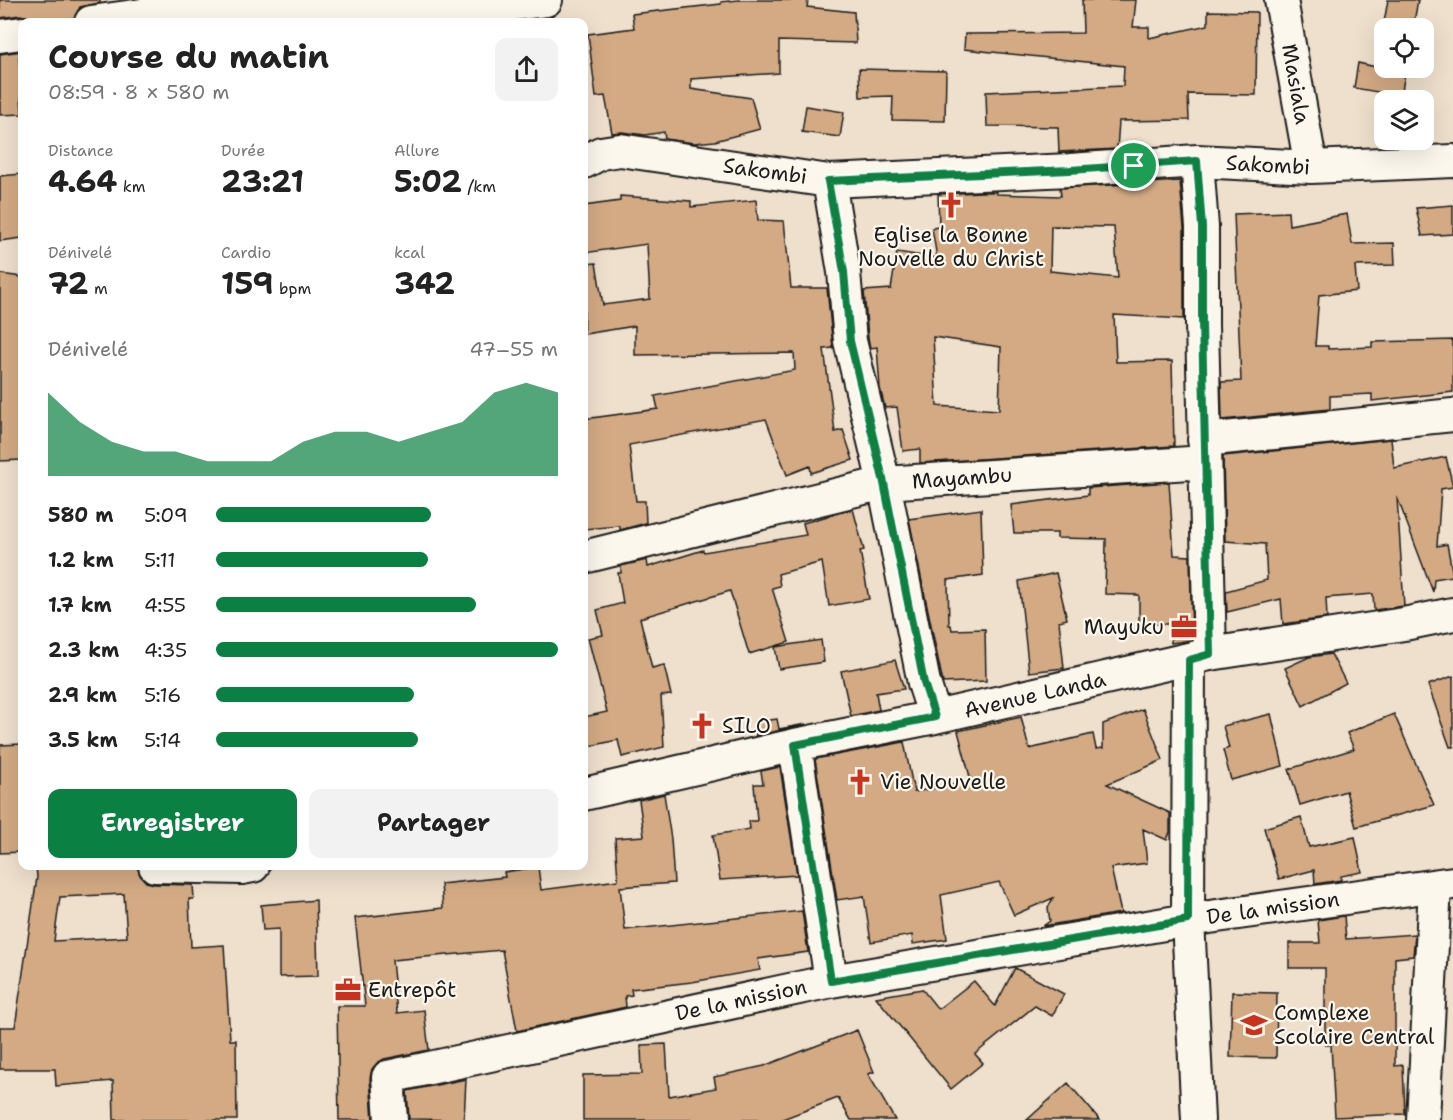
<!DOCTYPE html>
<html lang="fr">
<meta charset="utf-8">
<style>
body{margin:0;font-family:"Shantell Sans",sans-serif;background:#f2f2f2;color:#222;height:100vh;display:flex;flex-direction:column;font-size:22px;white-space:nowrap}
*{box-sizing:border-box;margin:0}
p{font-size:20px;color:#767676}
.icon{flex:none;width:33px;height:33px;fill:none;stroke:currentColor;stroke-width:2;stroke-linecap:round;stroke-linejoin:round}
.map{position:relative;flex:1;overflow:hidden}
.panel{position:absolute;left:18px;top:18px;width:570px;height:852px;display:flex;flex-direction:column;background:#fff;border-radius:12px;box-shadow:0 6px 24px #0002}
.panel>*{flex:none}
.buttons{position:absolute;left:1374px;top:18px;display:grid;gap:12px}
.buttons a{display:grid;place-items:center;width:60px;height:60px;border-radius:12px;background:#fff;box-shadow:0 6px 24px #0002;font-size:30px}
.pin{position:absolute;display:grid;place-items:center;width:51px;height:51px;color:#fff;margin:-26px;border:3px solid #fff;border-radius:50%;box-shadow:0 2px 6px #0007}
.round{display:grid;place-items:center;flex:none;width:63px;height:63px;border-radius:12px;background:#f2f2f2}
.head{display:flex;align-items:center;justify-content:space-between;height:102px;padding:0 30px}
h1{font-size:33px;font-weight:700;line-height:45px}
.figures{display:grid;grid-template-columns:repeat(3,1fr);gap:9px;height:102px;padding:6px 30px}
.figures div{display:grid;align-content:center}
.figures b{font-size:30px;font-weight:700}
.figures small{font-size:16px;font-weight:400}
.figures p{font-size:16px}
.chart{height:168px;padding:12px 30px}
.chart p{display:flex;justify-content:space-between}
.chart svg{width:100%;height:108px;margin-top:6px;fill:#0b8043;opacity:.7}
.button{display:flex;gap:12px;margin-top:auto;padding:12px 30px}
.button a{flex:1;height:69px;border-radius:12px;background:#0b8043;color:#fff;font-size:24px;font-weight:700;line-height:69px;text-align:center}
.button a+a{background:#f2f2f2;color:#222}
ul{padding:0 30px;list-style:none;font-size:20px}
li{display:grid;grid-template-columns:96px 72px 1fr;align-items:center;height:45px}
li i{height:15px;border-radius:8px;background:#0b8043}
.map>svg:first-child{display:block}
.building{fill:#d3aa84;stroke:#1c1c1c;stroke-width:1.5;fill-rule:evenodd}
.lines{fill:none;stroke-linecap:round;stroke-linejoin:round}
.minor-casing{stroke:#1c1c1c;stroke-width:36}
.minor{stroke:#fbf7ec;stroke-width:32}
.route-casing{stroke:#fff;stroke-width:12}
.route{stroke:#0b8043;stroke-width:8}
.labels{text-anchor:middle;stroke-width:4.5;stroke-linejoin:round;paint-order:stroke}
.street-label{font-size:21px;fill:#1c1c1c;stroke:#fbf7ec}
.poi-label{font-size:21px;fill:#1c1c1c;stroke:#fbf7ec;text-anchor:start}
</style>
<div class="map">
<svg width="1453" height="1120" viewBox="0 0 1453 1120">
<rect width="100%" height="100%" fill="#efe0cd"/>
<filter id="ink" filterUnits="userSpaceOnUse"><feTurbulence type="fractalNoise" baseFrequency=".0167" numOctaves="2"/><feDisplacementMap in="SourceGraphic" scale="12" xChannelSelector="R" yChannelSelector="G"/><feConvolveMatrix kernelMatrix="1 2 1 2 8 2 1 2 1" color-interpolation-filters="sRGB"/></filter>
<g filter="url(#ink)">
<path class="building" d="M0,0H100V3L80,7L74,18L36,22L29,17L20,15L0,18Z
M738,0H808L807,7L854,12L856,43L779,41V73L691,79V89L751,98L760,129L715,141L694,143L665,139L664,132L645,135L622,132L612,133L605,96L596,97L588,34L634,28L632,14L721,4V2Z
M1082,0H1136L1133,27H1149V38L1208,25V11L1257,12L1256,95L1188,94L1189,120L1119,121L1117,149L1059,152L1058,127L987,126L986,92L1123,86L1124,66L964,49L965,34L1083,33Z
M1388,0H1418L1413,28H1384V68H1406L1401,96L1354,88L1358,63L1376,67Z
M22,51V57L19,58L22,114L0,115V54Z
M859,69L946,71L945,121L892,120L893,96L860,97Z
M806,106L844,112L840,137L802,132Z
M22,174V238L0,241V176Z
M1180,181L1184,228V319L1114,315L1116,362L1172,361L1174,446L920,463V449L903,451L897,407L885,408L880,388L877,347L870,348L868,338L864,291L891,289L897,252L937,258L932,228L939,227L938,194L981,192H996V194L1061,196L1060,188ZM1051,226L1114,227L1118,278L1050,271ZM933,337L1001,347L999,410L937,406Z
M620,196L691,201V207L756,200L758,220L784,221L791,288H827L833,348L824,349L835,432L843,430L853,460L811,473L810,466L787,475L766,419L629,445L636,501H645L646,523L620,530V526L584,529V419L658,409L655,396L795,370L794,353L635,355V326L584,334V264L596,263L603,305L650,299L647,244L584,253V206L620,201Z
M1453,205V234L1422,236L1416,208Z
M1288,212L1289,225L1347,214L1352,244L1394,243L1395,265L1355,266L1357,291L1319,295L1315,346H1328V349L1372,347V342L1453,340V392L1372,401V394L1330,396V409L1222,420L1221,382L1241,381L1234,214Z
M0,274L22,277V460L0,461Z
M1391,439L1394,468L1446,457L1453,487L1441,489L1437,546L1447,544L1453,576L1434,579L1433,592L1397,497L1404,606L1374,610L1373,594L1326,598L1327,618L1283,624L1281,599L1227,612L1226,591L1267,580L1265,544L1225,541L1223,456Z
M1169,482L1174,555L1190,556L1192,640L1171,643V624H1139V595L1105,594L1106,539L1057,538V533H1014L1011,505L1088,495V488Z
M853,509L864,550L860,551L869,599L829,606L822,562L778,574L780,586L772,588L789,642L749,654L730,591L640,618L652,668L664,665L671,695L661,696L664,747L622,757L618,740L590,746L584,717L607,712L588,638L603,635L597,610L623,603L618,573H621V566L647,560L648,567L703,550L704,552L806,535L803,523Z
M981,509L983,575L948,580L949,625H951L952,630L985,629L986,681L943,683L909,519Z
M1056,573L1067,619L1059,621L1064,668L1029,672L1019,581Z
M821,640L824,662L779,669L775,647Z
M1331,654L1346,683L1303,706L1285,668L1309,657Z
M895,660L904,689L876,693L879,710L851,716L841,671Z
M1453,676V747H1450L1428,685Z
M1143,709L1163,760L1107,784L1170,813V832L1167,840L1143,829L1147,863L1111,868L1121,913L1043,926L1050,921L1048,908L1053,898L1014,915L999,882L941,895L947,939L913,944L912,935L871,942L864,896L837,900L815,759L904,742L914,792L971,781L958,731L1021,717L1029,749L1093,734L1096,749L1103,748V724Z
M1271,714L1283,766L1231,780L1223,750L1229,748L1223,726Z
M1394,714L1434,805L1356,827L1346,791L1300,805L1289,769L1354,749L1347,733Z
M777,719L779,729L806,724L756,736L754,722Z
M22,744V852L0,853V745Z
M780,767L797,875L720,880L713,835L750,829L749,821H757L754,784H763L761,771Z
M664,794L671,839L674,883L620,887L625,930L802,911L808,952L758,959L760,970L692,982L631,989L632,995L625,996L626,1007L517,1031L502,950L392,960L397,1013L424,1010L429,1050L384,1059L377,1063L372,1069L370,1078L373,1120H339L337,1006H365L355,918L443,908L441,884L505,877L504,872L538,867L541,890L618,880L615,838L644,836L639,800Z
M1301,817L1309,847L1355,837L1362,872L1341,876V880L1315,884L1314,870L1279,879L1264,828Z
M36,866H137L140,875L146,882L155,884L193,885L194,899H189L191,947L224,945L230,1040H236L237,1120H114L113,1081L56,1086L55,1069H0V1027H15L37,877ZM124,894L127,937L54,941L60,897Z
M316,900L318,976L279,977V929L263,930L261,905Z
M1344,916L1346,939L1415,934L1413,956L1395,958V1066L1403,1065L1405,1114L1335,1117L1331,1045H1325V968H1289V943H1320L1318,920Z
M1015,968L1064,994L1052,1016L1035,1006L975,1054L983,1063L951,1089L876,997L922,989L938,1009L974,981L995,1006Z
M1232,992L1277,993L1276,1058L1230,1057Z
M857,1030L874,1072L868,1074L895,1120H851L838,1098L780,1120H583V1075L642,1074L641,1045L666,1044L669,1096L716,1088L714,1077L764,1066Z
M466,1079L464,1120L409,1119L407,1091Z
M1068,1083L1100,1120H1027Z"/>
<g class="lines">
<g class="minor-casing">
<path id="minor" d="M1281,0L1311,167
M91,22L149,14L305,4L480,8L546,0
M0,36L22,33
M1197,161L1202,227V324L1210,654
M584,162L601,153L620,150L829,181L1070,170L1197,161L1311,167L1453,161
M829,181L844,272L850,341L884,483L924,683L935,717
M1204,440L1453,415
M584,557L884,483L1205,462
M1189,660L1188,920L1198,1120
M795,745L831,981
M584,794L795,745L935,717L1210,654L1404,624L1453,614
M155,866L242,868L253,866
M391,1120L388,1077L831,981L1188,920L1453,883
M1423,1120L1435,886"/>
</g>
<use href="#minor" class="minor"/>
</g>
</g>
<g class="lines" filter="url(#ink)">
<g class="route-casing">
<path id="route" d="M1197,161L1202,227V324L1210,654L1189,660L1188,920L831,981L795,745L935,717L924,683L884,483L850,341L844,272L828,181L1070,170Z"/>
</g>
<use href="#route" class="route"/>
</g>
<defs>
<g id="church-bare" transform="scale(2.07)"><path d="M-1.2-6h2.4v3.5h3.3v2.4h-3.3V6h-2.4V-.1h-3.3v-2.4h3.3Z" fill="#c8321e" stroke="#fbf7ec" stroke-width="2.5" paint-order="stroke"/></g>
<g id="office-bare" transform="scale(2.07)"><path d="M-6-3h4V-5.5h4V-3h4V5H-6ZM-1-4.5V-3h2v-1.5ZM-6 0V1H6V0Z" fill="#c8321e" stroke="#fbf7ec" stroke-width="2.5" paint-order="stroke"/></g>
<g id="school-bare" transform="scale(2.07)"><path d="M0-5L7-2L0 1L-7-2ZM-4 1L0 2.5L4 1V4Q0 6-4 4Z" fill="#c8321e" stroke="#fbf7ec" stroke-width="2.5" paint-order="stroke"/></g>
</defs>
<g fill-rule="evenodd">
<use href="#church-bare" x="951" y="205"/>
<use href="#office-bare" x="1184" y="627"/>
<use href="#church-bare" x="702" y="726"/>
<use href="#church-bare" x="860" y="782"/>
<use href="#office-bare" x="348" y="990"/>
<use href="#school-bare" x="1254" y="1025"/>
</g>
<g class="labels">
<g class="street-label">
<text transform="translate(1296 84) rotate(80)" y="7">Masiala</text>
<text transform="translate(1268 165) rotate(3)" y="7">Sakombi</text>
<text transform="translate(765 171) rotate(8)" y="7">Sakombi</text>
<text transform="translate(962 478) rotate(-4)" y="7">Mayambu</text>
<text transform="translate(1035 695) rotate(-13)" y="7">Avenue Landa</text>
<text transform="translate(1273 908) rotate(-8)" y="7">De la mission</text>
<text transform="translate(741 1000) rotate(-12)" y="7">De la mission</text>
</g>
<g class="poi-label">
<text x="951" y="242" text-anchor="middle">Eglise la Bonne<tspan x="951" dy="24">Nouvelle du Christ</tspan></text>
<text x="1164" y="634" text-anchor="end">Mayuku</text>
<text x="722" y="733">SILO</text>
<text x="880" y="789">Vie Nouvelle</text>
<text x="368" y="997">Entrepôt</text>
<text x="1274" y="1020">Complexe<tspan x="1274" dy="24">Scolaire Central</tspan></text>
</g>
</g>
</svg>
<div class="buttons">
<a><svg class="icon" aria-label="locate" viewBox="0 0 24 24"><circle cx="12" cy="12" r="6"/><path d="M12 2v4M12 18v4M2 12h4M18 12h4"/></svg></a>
<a><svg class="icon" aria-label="layers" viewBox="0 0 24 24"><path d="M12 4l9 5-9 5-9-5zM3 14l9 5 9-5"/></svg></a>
</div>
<div class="pin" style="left:1134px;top:166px;background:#1e9e55"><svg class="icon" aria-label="arrive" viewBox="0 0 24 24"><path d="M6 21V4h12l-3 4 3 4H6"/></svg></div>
<section class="panel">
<div class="head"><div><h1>Course du matin</h1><p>08:59 · 8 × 580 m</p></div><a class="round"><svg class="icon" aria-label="share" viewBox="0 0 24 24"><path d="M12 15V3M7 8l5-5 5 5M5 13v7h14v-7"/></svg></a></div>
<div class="figures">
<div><p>Distance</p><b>4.64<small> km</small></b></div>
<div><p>Durée</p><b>23:21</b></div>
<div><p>Allure</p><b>5:02<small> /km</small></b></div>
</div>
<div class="figures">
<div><p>Dénivelé</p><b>72<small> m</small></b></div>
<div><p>Cardio</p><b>159<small> bpm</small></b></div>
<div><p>kcal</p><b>342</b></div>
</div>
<div class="chart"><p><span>Dénivelé</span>47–55 m</p>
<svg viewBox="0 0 160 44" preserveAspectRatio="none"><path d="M0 44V10L10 22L20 30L30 34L40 34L50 38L60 38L70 38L80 30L90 26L100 26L110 30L120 26L130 22L140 10L150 6L160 10V44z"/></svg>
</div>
<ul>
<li><b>580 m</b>5:09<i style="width:63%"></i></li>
<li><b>1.2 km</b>5:11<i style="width:62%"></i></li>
<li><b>1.7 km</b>4:55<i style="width:76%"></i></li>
<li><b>2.3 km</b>4:35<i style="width:100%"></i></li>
<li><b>2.9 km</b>5:16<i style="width:58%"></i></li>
<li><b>3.5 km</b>5:14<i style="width:59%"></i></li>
</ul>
<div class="button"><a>Enregistrer</a><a>Partager</a></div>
</section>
</div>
